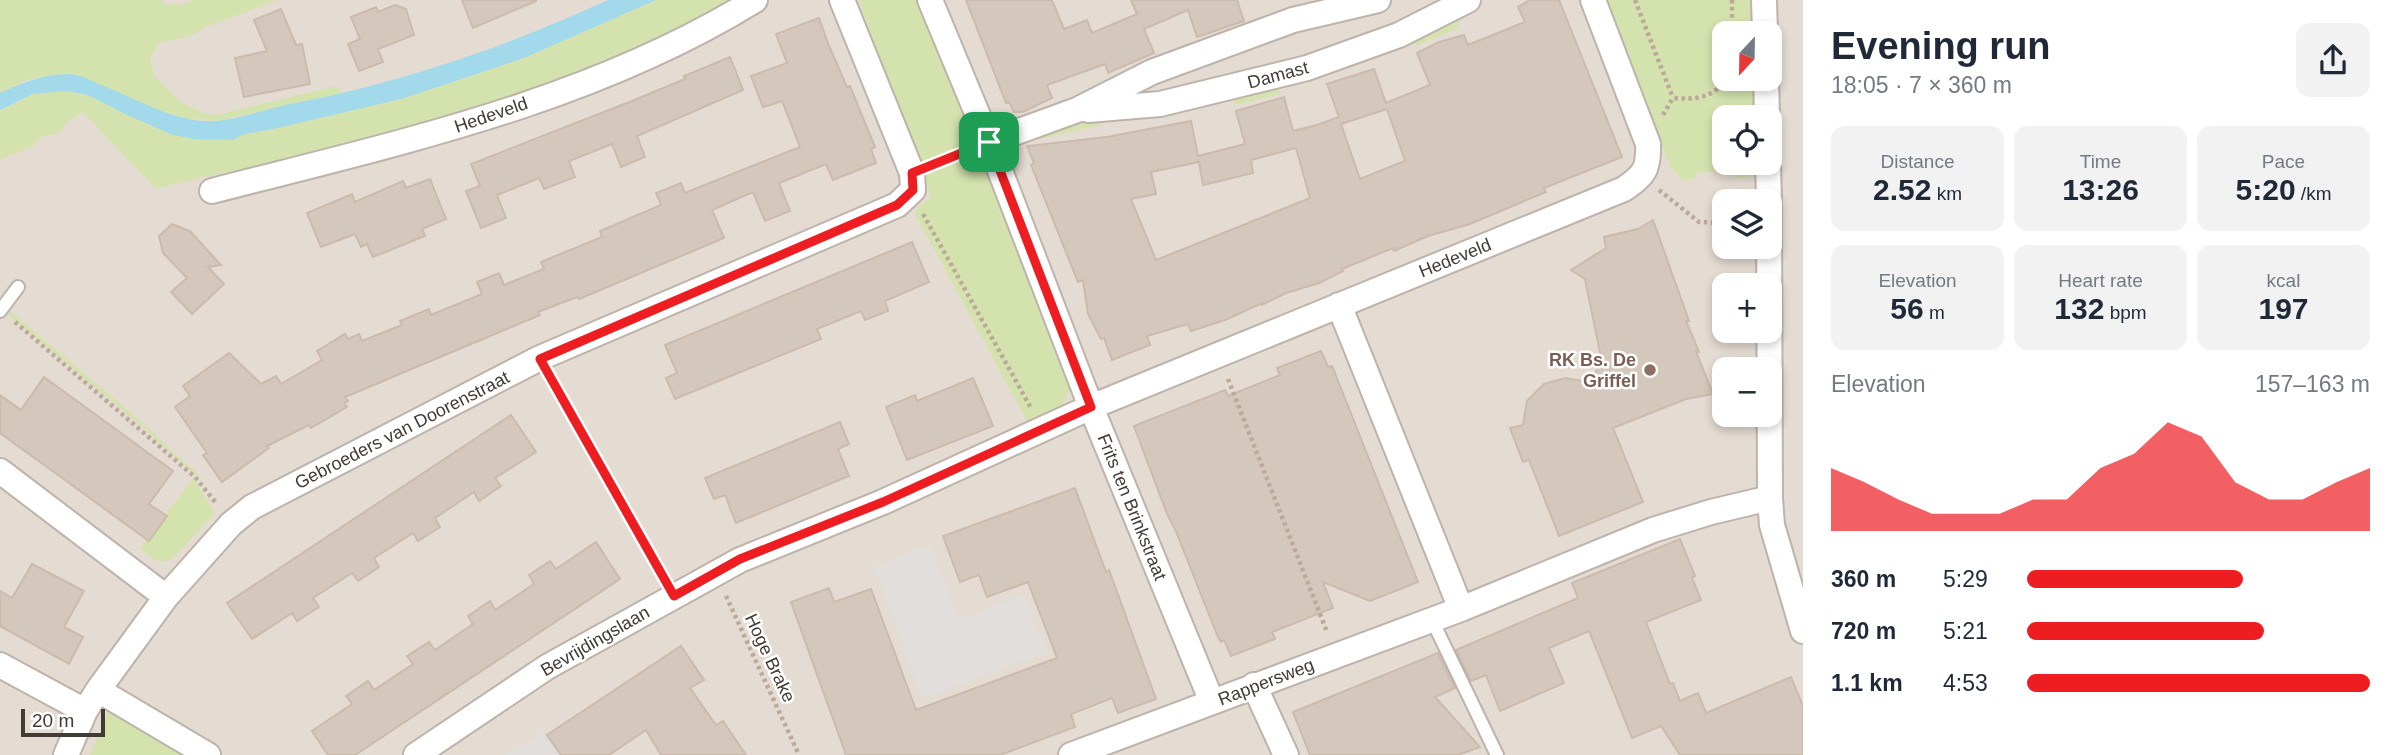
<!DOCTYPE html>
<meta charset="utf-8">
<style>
body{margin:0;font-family:Helvetica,sans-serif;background:#f2f2f3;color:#1f2937;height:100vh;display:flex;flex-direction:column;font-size:26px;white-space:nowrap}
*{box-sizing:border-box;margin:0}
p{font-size:23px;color:#747a83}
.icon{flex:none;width:38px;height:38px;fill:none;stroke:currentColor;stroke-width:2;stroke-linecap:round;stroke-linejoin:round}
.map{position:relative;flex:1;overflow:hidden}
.drawer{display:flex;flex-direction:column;background:#fff;width:595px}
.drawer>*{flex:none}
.needle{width:46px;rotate:202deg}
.controls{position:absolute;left:1712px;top:21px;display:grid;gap:14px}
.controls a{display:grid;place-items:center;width:70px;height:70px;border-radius:14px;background:#fff;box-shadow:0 4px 10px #0003;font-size:35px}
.scale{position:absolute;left:21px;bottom:18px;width:84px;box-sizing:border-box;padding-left:7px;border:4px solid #423a34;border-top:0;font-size:19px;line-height:24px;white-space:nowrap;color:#423a34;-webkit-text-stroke:5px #fff;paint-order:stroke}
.pin{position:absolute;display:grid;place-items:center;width:60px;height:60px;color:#fff;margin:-30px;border-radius:14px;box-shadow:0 4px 10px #0006}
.round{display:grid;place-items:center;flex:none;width:74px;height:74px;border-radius:14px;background:#f2f2f3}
.overview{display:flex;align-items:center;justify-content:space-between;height:119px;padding:0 28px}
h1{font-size:38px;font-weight:700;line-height:52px}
.figures{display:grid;grid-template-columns:repeat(3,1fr);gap:10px;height:119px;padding:7px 28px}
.figures div{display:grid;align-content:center;border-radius:14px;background:#f2f2f3;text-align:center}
.figures b{font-size:30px;font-weight:700}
.figures small{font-size:19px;font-weight:400}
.figures p{font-size:19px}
.chart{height:196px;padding:14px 28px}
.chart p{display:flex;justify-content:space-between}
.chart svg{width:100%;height:126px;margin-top:7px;fill:#ed1d22;opacity:.7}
ul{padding:0 28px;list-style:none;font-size:23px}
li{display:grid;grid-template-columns:112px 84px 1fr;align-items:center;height:52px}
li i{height:18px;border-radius:9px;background:#ed1d22}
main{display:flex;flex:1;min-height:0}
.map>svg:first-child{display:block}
.residential{fill:#e4dbd2;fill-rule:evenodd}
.green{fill:#d4e3ae}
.parking{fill:#e1dedc}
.water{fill:#a2daeb}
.building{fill:#d4c7bc;stroke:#ccbaad;stroke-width:2;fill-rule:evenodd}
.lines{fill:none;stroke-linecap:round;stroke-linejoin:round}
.service-casing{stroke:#beb3aa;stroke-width:16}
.minor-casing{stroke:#beb3aa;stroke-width:28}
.path{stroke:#bca999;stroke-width:4.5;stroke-dasharray:3.5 3.5;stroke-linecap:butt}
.service{stroke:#fff;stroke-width:12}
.minor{stroke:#fff;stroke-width:24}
.route-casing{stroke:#fff;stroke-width:14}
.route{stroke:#ed1d22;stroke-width:9}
.education-dot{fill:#8d6e63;stroke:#fff;stroke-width:2.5}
.labels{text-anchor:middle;stroke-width:5;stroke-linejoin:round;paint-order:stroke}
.street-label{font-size:18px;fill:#423a34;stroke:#fff}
.education-label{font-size:18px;font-weight:bold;fill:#785e54;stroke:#fff;text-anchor:end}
</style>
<main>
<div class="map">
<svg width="1803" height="755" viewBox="0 0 1803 755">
<rect width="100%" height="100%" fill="#f0eae3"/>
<path class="residential" d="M0,0H1803V755H0ZM1724,33H1769V79H1724ZM1724,117H1769V163H1724ZM1724,201H1769V247H1724ZM1724,285H1769V331H1724ZM1724,369H1769V415H1724Z"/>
<path class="green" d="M0,0H160L165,4H184L194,0H279L203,28C190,39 175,39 159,43L150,59L155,77L179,101L201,112L216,115L337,86L343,93L218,121L183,118L161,111L94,82L69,73L29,79L0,93Z
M656,0H731L670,33L591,69L504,102L294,161L203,177L156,189L83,112L65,124L60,133L41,137L32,147L0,159V111L33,94L66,91L88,95L127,115L233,140L244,134L273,129L447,84L524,58Z
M859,0H917L1071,378C1068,408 1054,415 1027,421L914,212L931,196L913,153L916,146L873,41Z
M1606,0H1752L1753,33H1724V79H1753V117H1724V163H1753L1752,177L1735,178L1734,170L1696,173L1695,179H1682L1671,168Z
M1457,22L1459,28L1415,46L1413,40Z
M1278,85L1280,94L1235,105L1232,96Z
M1094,122L1101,125L1018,144L1023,136Z
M11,312L136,417L203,479L201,480L133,419L8,315Z
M193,478L215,513L173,558C159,567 151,557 140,548Z
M109,710L186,755H90Z"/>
<path class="parking" d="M931,545L958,620L1024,595L1047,652L922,698L874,566Z
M542,732L557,755H508Z"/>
<path class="water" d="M608,0H656L524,58L447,84L401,99L273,129L244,134L233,140L195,139L173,135L127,115L88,95L66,91L33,94L0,110V93C22,83 41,75 66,74C77,73 91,80 101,85C138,99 176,124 217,121C243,118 269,108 295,103C403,82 508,46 608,0Z"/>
<path class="building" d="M462,0H536V1L473,28Z
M966,0H1052L1064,29L1087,20L1092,33L1137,14L1131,0H1237L1244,21L1197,37L1188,10L1144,29L1154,53L1108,73L1105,64L1047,85L1052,98L1023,112H1014L1009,102L1006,103Z
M1530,0H1559L1622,157L1544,188L1546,192L1470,224L1428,236L1394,251L1393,248L1342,269L1343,271L1319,283L1286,293L1262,305V303L1225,320L1191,331L1188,324L1147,336L1150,345L1112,360L1104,338L1101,339L1088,314L1083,280L1078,282L1031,165L1034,163L1027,146L1107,137L1191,121L1198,156L1245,144L1236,111L1284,97L1293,131L1317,125L1339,117L1327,84L1374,69L1386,103L1430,85L1417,53L1439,42L1464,35L1468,45L1525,22L1518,7ZM1387,109L1405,161L1360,179L1341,124ZM1296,148L1310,198L1156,260L1131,199L1156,194L1151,172L1199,162L1203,185L1253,173L1251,160Z
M395,5L406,9L414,35L378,49L383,62L359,71L348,44L360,39L351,17L376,7L378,12Z
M281,9L296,45L302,44L310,84L244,97L235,58L267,51L254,20Z
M819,18L829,46L847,87L850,86L875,147L871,149L876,163L833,180L826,164L779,183L790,211L765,221L753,192L712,210L724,238L579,299L577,297L538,312L540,315L345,397L348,401L344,403L347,407L311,428L309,425L267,446L269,448L222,482L203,455L207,453L175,407L190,396L183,386L229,353L261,384L276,376L281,384L322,360L317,351L345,334L348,339L359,334L362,341L402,325L400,321L429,309L431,315L482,294L477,282L499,273L504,285L544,269L541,262L602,237L600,231L661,205L656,193L681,183L685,193L800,147L782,101L763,107L751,76L787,63L776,34Z
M730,57L743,90L637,136L645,157L621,167L612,144L569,161L575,177L544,189L539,178L497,195L506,218L481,228L466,191L480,186L471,164L632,101L685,79L684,76Z
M430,179L446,219L422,229L425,236L373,257L367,244L361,247L355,234L321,247L307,213L352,194L355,202L403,181L406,188Z
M1653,220L1689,321H1686L1699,352H1696L1713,394L1686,399L1613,428L1643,502L1559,536L1529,460L1523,462L1510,428L1523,425L1527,401L1544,384L1565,378L1589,382L1602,362L1585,279L1571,270L1606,248L1604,237L1638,229Z
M172,224L190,231L221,265L208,267L224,284L192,314L171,292L187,278L163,253L159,236Z
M912,242L929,282L885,301L888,311L865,320L861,311L817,329L821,339L675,399L666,378L677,373L665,345Z
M1321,351L1328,367L1332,366L1418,582L1370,601L1323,582L1333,608L1272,632L1275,639L1231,656L1224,640L1221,642L1218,637L1175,529L1167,514L1134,426L1225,390L1228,396L1280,375L1277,368Z
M44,377L173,471L149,504L167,516L149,541L0,433V395L21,410Z
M973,378L993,426L907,460L886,407L915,395L917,401Z
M511,415L536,452L495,478L501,486L479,501L474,492L435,518L440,527L418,541L413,533L374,558L379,567L369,574L358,581L352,573L313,598L319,607L297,621L292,613L252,639L227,603Z
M840,422L849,444L838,449L849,476L736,523L725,495L714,499L705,478Z
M1075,488L1106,572L1109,570L1156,699L1118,713L1112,698L1071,714L1075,727L1000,755H846L791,602L829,588L834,602L871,589L916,710L1057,658L1028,582L987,597L979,575L960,582L943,536Z
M1680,539L1695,576L1692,578L1701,600L1646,622L1670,684L1673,683L1680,701L1698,693L1706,713L1791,677L1803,706V755H1680L1661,726L1632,738L1589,631L1549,648L1564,683L1500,711L1486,675L1471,681L1456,650L1578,598L1572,583Z
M596,542L620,579L355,755H328L312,731L352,704L346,696L368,681L374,690L413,664L407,656L429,642L435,650L473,624L468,616L490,601L495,610L534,584L529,575L550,561L556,569Z
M32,564L84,591L64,627L83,637L69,664L0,626V591L12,598Z
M681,646L704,680L690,688L716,725L723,721L746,755H661L646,730L609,755H561L547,735Z
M1438,653L1455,688L1435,697L1480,747L1458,755H1310L1293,712Z"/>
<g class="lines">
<g class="service-casing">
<path id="service" d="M0,311L18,287
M1432,620L1497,755"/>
</g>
<g class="minor-casing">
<path id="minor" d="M930,0L989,142L1091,407L1212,702
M1764,0L1765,33
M1766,79L1767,117
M1088,110L1160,104L1307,68L1399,35L1468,0
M989,142L1077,110L1152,72L1293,20L1378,0
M1768,163L1769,201
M212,191C397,143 590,102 755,0
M1769,206L1770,498
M1339,305L1461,609
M0,471L166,597
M0,665L85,711
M1254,685L1286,755
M98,690L208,755
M66,755L85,711L98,690L166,597L231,524L252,507L540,358L897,205L913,190L912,173L842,0
M416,755L547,667L740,560L883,502L1091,407L1624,189C1644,175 1649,170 1648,144L1593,0
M1071,755L1461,609L1653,530L1711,512L1770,498L1772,525L1803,631"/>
</g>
<path class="path" d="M1635,0L1673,98
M1732,0V33
M1663,115L1673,98C1696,100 1713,98 1726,79
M934,164L965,152
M1659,190L1699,222L1724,223
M923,214L1031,408
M15,322L195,477L216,503
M1228,379L1327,632
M553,380L661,574
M726,596L799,755"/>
<use href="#service" class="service"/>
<use href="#minor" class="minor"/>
</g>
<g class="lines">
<g class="route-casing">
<path id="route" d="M989,142L1091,407L883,502L740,559L674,596L540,359L897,205L913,190L912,173Z"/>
</g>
<use href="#route" class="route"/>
</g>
<circle class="education-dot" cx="1650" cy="370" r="7"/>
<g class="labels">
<g class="street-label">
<text transform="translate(1278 75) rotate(-15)" y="6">Damast</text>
<text transform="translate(491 115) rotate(-19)" y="6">Hedeveld</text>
<text transform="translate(1455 258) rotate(-22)" y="6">Hedeveld</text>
<text transform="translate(402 430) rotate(-27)" y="6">Gebroeders van Doorenstraat</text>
<text transform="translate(1132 507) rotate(68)" y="6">Frits ten Brinkstraat</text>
<text transform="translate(595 641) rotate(-30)" y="6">Bevrijdingslaan</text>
<text transform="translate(770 658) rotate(65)" y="6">Hoge Brake</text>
<text transform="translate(1266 682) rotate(-21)" y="6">Rappersweg</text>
</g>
<g class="education-label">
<text x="1636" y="366">RK Bs. De<tspan x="1636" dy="21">Griffel</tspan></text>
</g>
</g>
</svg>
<div class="controls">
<a><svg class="needle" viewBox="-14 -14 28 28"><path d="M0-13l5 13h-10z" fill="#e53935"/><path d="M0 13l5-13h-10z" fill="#747a83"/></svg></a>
<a><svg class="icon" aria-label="locate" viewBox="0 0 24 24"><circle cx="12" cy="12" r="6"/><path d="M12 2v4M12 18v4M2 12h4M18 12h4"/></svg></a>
<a><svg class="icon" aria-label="layers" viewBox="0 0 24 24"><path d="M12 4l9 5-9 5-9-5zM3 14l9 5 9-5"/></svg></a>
<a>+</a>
<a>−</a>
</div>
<div class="scale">20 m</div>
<div class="pin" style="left:989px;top:142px;background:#1e9e55"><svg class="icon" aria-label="arrive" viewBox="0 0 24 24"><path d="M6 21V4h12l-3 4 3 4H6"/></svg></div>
</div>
<section class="drawer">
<div class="overview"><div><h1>Evening run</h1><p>18:05 · 7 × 360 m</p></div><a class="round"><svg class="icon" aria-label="share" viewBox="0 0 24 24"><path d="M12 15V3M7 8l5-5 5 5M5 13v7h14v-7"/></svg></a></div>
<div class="figures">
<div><p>Distance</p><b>2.52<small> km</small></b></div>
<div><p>Time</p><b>13:26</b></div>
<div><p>Pace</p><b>5:20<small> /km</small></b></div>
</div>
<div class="figures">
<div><p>Elevation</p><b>56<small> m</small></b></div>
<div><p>Heart rate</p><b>132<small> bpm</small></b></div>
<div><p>kcal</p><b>197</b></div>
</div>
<div class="chart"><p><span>Elevation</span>157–163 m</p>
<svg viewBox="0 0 160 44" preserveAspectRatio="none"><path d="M0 44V22L10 27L20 33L30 38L40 38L50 38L60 33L70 33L80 22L90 17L100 6L110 11L120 27L130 33L140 33L150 27L160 22V44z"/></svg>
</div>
<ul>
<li><b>360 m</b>5:29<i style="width:63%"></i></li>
<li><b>720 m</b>5:21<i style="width:69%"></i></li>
<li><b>1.1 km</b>4:53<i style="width:100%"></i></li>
</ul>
</section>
</main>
